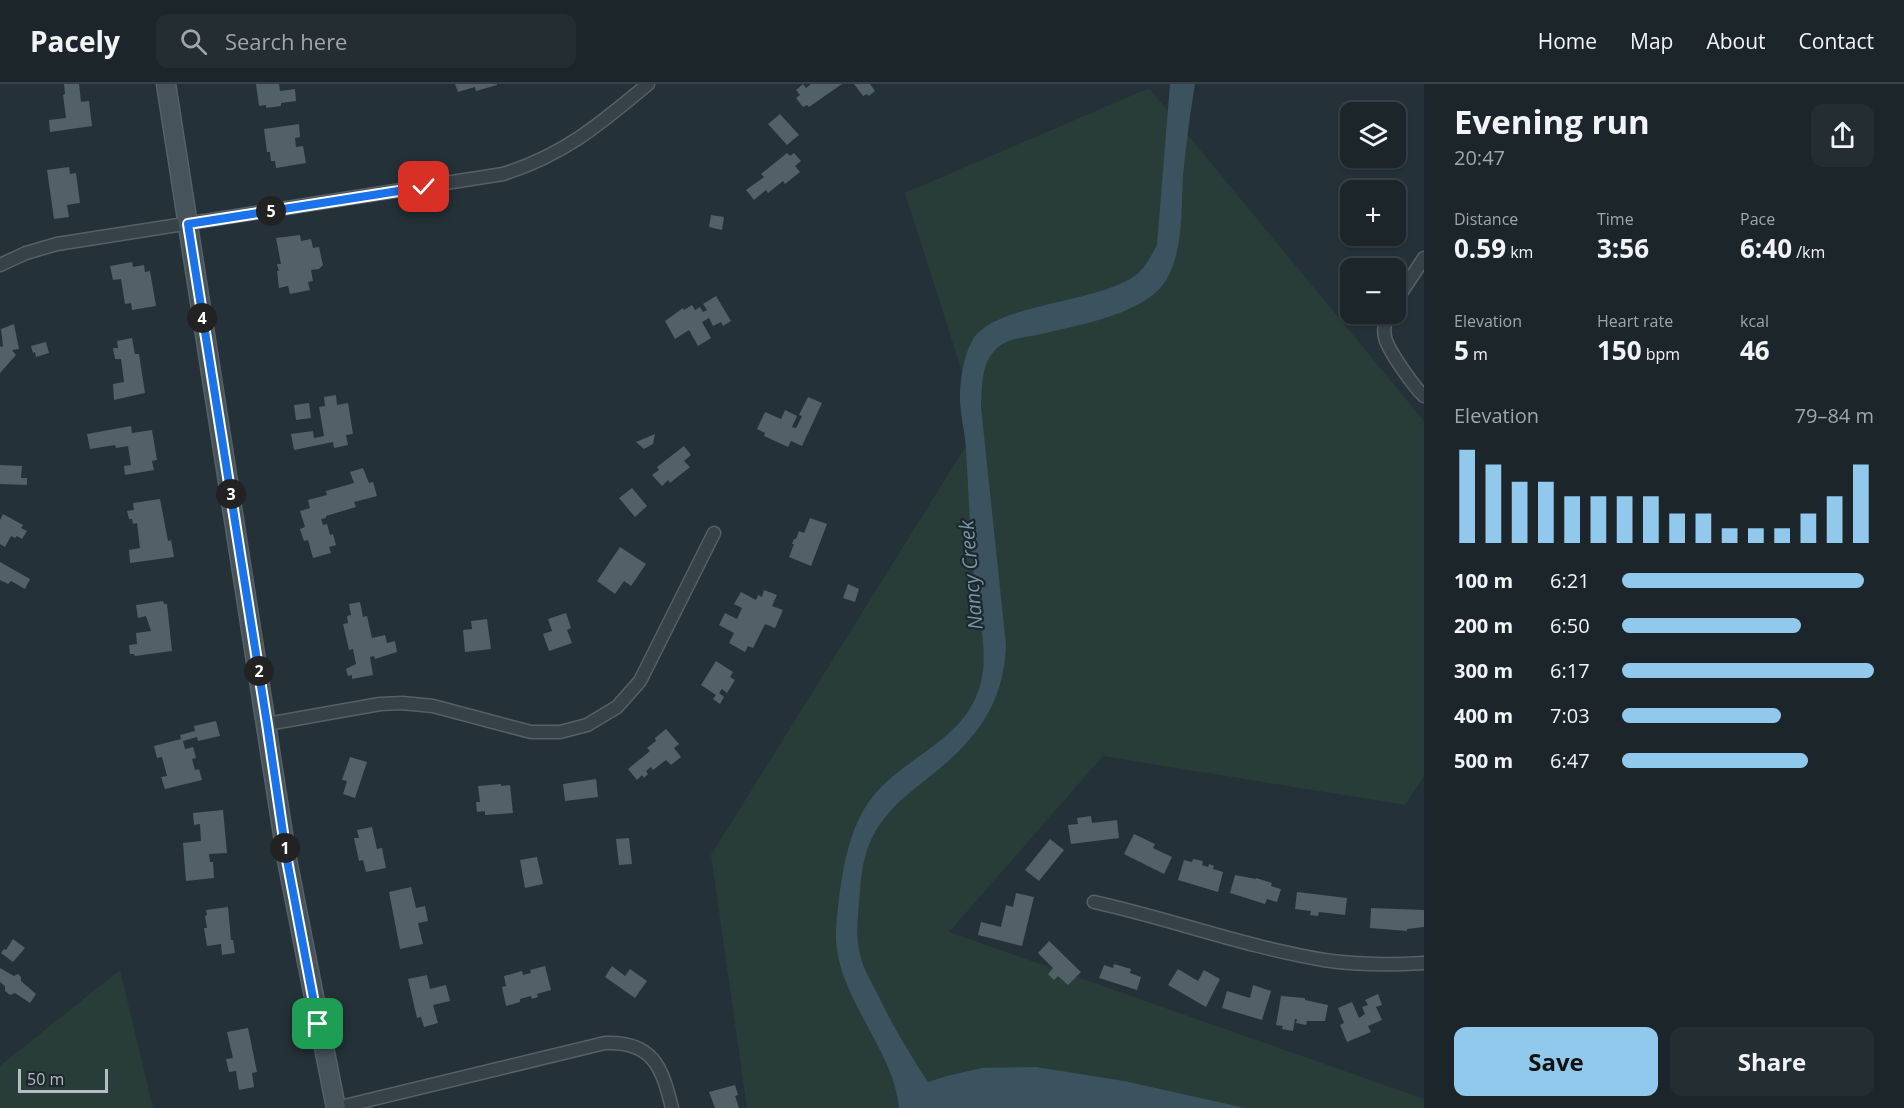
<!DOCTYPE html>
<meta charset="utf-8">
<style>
body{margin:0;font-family:"Open Sans",sans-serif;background:#242d32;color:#f1f3f6;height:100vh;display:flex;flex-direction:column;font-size:22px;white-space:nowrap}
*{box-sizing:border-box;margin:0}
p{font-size:20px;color:#a0a5a8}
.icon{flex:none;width:33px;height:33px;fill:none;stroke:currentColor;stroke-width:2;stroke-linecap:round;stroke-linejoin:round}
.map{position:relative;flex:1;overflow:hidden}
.side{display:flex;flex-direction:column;background:#1b252a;width:480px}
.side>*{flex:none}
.buttons{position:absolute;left:1340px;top:18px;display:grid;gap:12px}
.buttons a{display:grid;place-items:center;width:66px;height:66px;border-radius:12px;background:#1b252a;box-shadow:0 2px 4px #0004,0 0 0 2px #394247;font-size:30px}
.scale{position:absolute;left:18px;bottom:15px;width:90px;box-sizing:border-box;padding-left:6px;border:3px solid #b3bec4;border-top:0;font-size:16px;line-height:21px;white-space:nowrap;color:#b3bec4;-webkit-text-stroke:4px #1d272d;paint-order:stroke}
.pin{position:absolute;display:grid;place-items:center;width:51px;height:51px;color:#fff;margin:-26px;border-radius:12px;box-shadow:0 3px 9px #0006}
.km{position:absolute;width:30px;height:30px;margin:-15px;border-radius:50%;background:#222;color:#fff;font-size:16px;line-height:30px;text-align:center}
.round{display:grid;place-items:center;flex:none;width:63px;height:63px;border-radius:12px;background:#242d32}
.summary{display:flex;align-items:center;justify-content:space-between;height:102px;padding:0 30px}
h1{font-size:33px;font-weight:700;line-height:45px}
.metrics{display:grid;grid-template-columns:repeat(3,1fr);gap:9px;height:102px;padding:6px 30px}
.metrics div{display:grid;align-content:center}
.metrics b{font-size:26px;font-weight:700}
.metrics small{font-size:16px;font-weight:400}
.metrics p{font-size:16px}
.chart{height:168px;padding:12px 30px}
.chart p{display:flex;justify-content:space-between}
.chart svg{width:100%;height:108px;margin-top:6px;stroke:#90c9ec;stroke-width:6}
.button{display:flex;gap:12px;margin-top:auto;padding:12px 30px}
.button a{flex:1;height:69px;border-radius:12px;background:#90c9ec;color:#111;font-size:24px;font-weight:700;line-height:69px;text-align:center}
.button a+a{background:#242d32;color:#f1f3f6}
ul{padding:0 30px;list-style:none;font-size:20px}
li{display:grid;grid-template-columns:96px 72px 1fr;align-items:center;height:45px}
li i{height:15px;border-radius:8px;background:#90c9ec}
header{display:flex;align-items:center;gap:36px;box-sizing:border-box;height:84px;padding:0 30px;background:#1b252a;border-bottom:2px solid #394247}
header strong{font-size:28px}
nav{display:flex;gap:33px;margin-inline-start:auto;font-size:21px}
.search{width:420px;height:54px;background:#242d32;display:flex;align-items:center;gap:15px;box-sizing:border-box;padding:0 21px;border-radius:12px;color:#a0a5a8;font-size:22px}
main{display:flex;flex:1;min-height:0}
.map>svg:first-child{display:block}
.green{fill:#293d38}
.water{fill:#3b525f}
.building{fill:#526068}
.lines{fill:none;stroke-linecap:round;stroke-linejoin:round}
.street-casing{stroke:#566066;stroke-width:15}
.secondary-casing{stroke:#566066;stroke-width:21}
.street{stroke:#374248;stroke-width:12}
.secondary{stroke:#46535b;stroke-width:18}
.route-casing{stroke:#fff;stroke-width:12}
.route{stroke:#1a73e8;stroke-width:8}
.labels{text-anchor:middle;stroke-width:4.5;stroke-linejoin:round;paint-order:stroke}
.water-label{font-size:20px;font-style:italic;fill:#7695a5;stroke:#1d272d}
</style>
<header>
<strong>Pacely</strong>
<div class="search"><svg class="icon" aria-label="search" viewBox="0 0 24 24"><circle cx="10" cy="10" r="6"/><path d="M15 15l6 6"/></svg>Search here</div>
<nav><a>Home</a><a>Map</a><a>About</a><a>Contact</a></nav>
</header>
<main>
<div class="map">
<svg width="1424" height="1024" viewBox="0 0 1424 1024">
<rect width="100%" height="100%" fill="#243138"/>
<path class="green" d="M1149,4L1424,337V692L1405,721L1103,672L949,848L1424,1015V1024H747L711,771L979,341L905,109Z
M120,886L153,1024H0V982Z"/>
<path class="water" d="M1170,0H1195C1190,30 1186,60 1183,91C1181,125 1184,168 1165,198C1143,231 1074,242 1037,251C1020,254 1002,255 992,270C981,283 982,307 981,323L1006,561C1004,616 980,651 939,685C926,696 912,706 900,717C872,744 863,767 860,806C859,825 855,846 859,865C861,880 869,894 876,907C891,939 909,969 928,998L947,992L982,984L1036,983L1124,997L1245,1024H899C894,964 833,910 836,846C839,807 845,752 868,719C902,669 974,658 983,587C986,560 979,530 975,503C970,458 969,411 966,366C965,347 959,327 960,308C961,291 964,272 972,257C992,219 1097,220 1136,191C1146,183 1151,172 1157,161Z"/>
<path class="building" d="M64,0H79L81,18L89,17L92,42L50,48L49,36L66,34L63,11L65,10Z
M256,0H279L280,7L295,5L296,17L281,19V22L266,24V21L259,22Z
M455,0H497V1L476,7L475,3L458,8Z
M803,0L806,4L811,0H842L809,23L807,21L803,23L796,14L800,11L796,6Z
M854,0H870L875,7L869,12L867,10L863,12Z
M780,30L799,51L787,61L768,40Z
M299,40L300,53L295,54L296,63L303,62L306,79L276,84L275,77H271L270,68H267L264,45Z
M787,69L790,72L794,69L801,77L795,82L800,88L785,100L783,97L768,109L766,106L754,116L746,106L764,93L761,90Z
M69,83L70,90L76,89L80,119L67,121L69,133L54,135L47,86Z
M711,131L724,133L722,146L709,143Z
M300,151L301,157L311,155L313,164L319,163L323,181L319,185L311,186L313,197L308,198L310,206L290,210L288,202L279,204L277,187H279L277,180H281L276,154Z
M132,178L133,183L144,181L145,188L150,187L156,222L132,226L131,219L125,220L121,195L113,196L110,182Z
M716,212L731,237L723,242L721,238L713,242L709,234L702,238L711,254L698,262L689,246L675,255L665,237L683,224L684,226L692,221L695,226L700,223L703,228L707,226L703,220Z
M14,240L19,265L12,266L16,271L0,289V262L2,263L3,262L1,245Z
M132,254L135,270H139L145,309L114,316L113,300L124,298L121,275H115L113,264H118L117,257Z
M46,258L49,269L36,273L35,268L33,269L31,262Z
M336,311L337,321L348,319L353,350L346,351L348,361L334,364L333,358L294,366L291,350L313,347L314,354L324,352L319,323L325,322L324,313Z
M808,313L822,319L802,362L791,357L788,363L764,352L765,349L757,345L765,328L781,335L785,326L797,332L792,343L796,344L802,332L799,331Z
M309,319L311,334L296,336L294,321Z
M131,342L132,349L152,346L157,376L152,377L154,386L125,391L124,382L131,381L128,362L116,364L115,361L90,365L87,350Z
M655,350L653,360L644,365L636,358Z
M684,362L691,371L684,377L690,383L670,399L668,396L662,402L652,391L659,386L657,383Z
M0,381L22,382L21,394H27V401L0,400Z
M363,384L369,399L373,398L377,412L354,418L356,423L326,432V434L321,435L323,441L327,440L330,451L333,450L336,461L329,463L331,469L313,474L308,456L304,457L300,445L305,443L300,427L310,424L308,416L327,411L326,407L354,399L350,388Z
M632,404L647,422L635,433L619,414Z
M160,415L168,457L171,456L174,473L130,479L129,466L140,464L137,439L133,440L132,435H129L127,427L134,426L133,419Z
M3,430L23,441L21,444L27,447L22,455L17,452L15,454L11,452L5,463L0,460V436Z
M810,434L827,440L811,482L789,473L794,460H792L794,455H796L799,447L804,449Z
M620,463L646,480L631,502L624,497L615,510L597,497Z
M0,478L30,495L25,505L11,497L8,500L0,496Z
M848,500L859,505L855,518L843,514Z
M764,506L777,511L772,522L783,526L775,544L765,540L753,564L748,562L745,568L729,559L734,549L719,541L725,529L737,535L742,524L734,520L741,508L756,516L758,511L762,513Z
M163,517L164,520H167L172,567L135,572L134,570H130L129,561L137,560L136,549L151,547L146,532L138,534L136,521Z
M360,518L363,533L367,532L372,554L385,551L387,559L395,557L397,568L375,575L374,572L370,573L373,591L352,595V591L348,592L346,585L356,580L353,565L349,566L343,540L348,539L347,532L351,531L349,520Z
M566,529L571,544L567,546L572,559L549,567L543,550L552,547L548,535Z
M487,535L491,565L465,568L463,546L472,545L471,537Z
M716,577L733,588L730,593L735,596L727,609L722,605L719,609L724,613L720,620L713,615L716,611L701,601Z
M216,637L220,652L198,657L197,653L183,657L185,665L193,663L196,674L192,675L195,686L199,685L202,696L165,705L161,693L167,692L162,673L157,674L154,662L181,655L180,651L195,647L194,642Z
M666,645L679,660L674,664L681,673L671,681L666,676L653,686L651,683L646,687L648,690L644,694L642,691L637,696L628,685L650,667L647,664L656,657L655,654Z
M350,673L367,678L355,714L343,710L347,697L342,696Z
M596,695L598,713L565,717L563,700Z
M501,700V702L510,701L513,729L485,731V727L477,728L476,718H480L478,702Z
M223,726L227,769L209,770L210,778H213L214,794L186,797L183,759L201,757L200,740L194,741L193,729Z
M1091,732L1092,739L1117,736L1119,754L1071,760L1068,741L1078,740L1077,734Z
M372,743L377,765L382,764L386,784L366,788L363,776L359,777L354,754H359L357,746Z
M1134,750L1155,760L1153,764L1172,773L1164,790L1124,770Z
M629,754L632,780L619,781L616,755Z
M1050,755L1064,766L1039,797L1025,786Z
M537,773L543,800L525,804L520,776Z
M1193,775L1203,777L1202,781L1208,783L1209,780L1214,782L1213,785L1223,788L1218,808L1178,796L1184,776L1192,778Z
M1235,791L1256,795V794L1272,799L1271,802L1281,805L1277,818L1267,815L1265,820L1230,809Z
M411,803L416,824L425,822L428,837L418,839L423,860L400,865L389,808Z
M1297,808L1347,814L1345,831L1319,828L1318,832L1310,831L1311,827L1295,825Z
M1016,809L1034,813L1022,862L978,851L981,838L1001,843L1006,821L1013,823Z
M228,823L231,856H233L235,869L222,871L221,860L207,862L204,844H207L205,832L207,831L206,826Z
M1371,824L1424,826V843L1407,845V847L1370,844Z
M13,855L25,864L13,878L1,869L4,865L6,866Z
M1049,857L1081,888L1068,901L1058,892L1054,896L1048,890L1053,884L1038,869Z
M1114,880L1131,885L1130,889L1141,893L1137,906L1099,894L1104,881L1113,884Z
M545,882L551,906L537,910L538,913L532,915L531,912L520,915V918L506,922L502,903L506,902L504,892L522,887L523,891L531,889L530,886Z
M612,882L625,892L630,885L647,897L635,914L605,893Z
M0,884L14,892L18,890L21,893V897L36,910L30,919L15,909L10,911L5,907V902L0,898Z
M1178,885L1198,897L1204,886L1220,895L1206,923L1168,901Z
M427,891L430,905L446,901L450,917L433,921L438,939L424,943L421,933L417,934L408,895Z
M1253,901L1271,907L1262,936L1222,924L1227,907L1250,914Z
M1378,910L1382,921L1376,923L1382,936L1368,942L1371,948L1347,958L1340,941L1344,939L1338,924L1352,918L1359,934L1365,930L1362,923L1368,921L1365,916Z
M1281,912L1305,914V916L1328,921L1325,937H1307L1306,941L1296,939L1297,935H1295L1293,947L1282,945L1283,942L1276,941Z
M248,944L257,988L252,989L254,1003L239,1006L236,987L229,988L226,975L233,974L227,948Z
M735,1001L738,1011L735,1012L739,1024H715L709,1008Z"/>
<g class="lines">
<g class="street-casing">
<path id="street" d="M0,181L26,169L57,160L503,90C564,71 600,40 648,0
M1395,218L1424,174
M1389,230C1385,237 1383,244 1385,253C1387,265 1414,303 1424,312
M267,640L380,620L402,619L433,622L531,648H560L587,641L617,623L640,597L714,449
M1094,818C1171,835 1246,863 1324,876C1357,881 1391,881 1424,879
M336,1024L605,959C653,957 662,983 672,1024"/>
</g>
<g class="secondary-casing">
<path id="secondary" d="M166,0L287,776L336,1024"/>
</g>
<use href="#street" class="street"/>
<use href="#secondary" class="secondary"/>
</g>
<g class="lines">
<g class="route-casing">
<path id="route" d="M318,940L287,776L267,640L188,140L424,103"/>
</g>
<use href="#route" class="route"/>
</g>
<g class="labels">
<g class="water-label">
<text transform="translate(971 491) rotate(-95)" y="7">Nancy Creek</text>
</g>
</g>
</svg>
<div class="buttons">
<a><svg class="icon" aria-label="layers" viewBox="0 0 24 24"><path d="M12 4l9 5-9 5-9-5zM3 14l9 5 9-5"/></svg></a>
<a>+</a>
<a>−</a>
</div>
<div class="scale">50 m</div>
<div class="pin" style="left:318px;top:940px;background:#1e9e55"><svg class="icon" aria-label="arrive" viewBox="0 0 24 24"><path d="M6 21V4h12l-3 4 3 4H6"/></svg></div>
<div class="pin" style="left:424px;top:103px;background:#d93025"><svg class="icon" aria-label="check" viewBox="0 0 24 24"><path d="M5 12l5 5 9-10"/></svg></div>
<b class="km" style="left:285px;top:764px">1</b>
<b class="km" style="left:259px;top:587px">2</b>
<b class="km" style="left:231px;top:410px">3</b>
<b class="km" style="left:202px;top:234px">4</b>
<b class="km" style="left:271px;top:127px">5</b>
</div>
<section class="side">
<div class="summary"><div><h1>Evening run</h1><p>20:47</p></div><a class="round"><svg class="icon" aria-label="share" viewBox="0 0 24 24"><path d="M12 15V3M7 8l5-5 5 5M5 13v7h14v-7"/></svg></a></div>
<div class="metrics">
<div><p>Distance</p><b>0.59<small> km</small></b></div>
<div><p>Time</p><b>3:56</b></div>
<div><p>Pace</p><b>6:40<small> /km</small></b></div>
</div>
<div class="metrics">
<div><p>Elevation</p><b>5<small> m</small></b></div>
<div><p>Heart rate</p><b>150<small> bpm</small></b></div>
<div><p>kcal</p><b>46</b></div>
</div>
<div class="chart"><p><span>Elevation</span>79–84 m</p>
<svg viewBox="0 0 160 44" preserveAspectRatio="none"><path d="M5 44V6M15 44V12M25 44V19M35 44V19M45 44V25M55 44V25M65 44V25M75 44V25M85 44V32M95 44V32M105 44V38M115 44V38M125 44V38M135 44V32M145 44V25M155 44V12"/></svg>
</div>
<ul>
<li><b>100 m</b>6:21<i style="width:96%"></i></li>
<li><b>200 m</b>6:50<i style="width:71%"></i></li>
<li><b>300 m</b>6:17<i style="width:100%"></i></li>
<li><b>400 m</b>7:03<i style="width:63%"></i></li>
<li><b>500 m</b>6:47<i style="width:74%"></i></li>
</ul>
<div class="button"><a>Save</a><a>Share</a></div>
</section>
</main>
